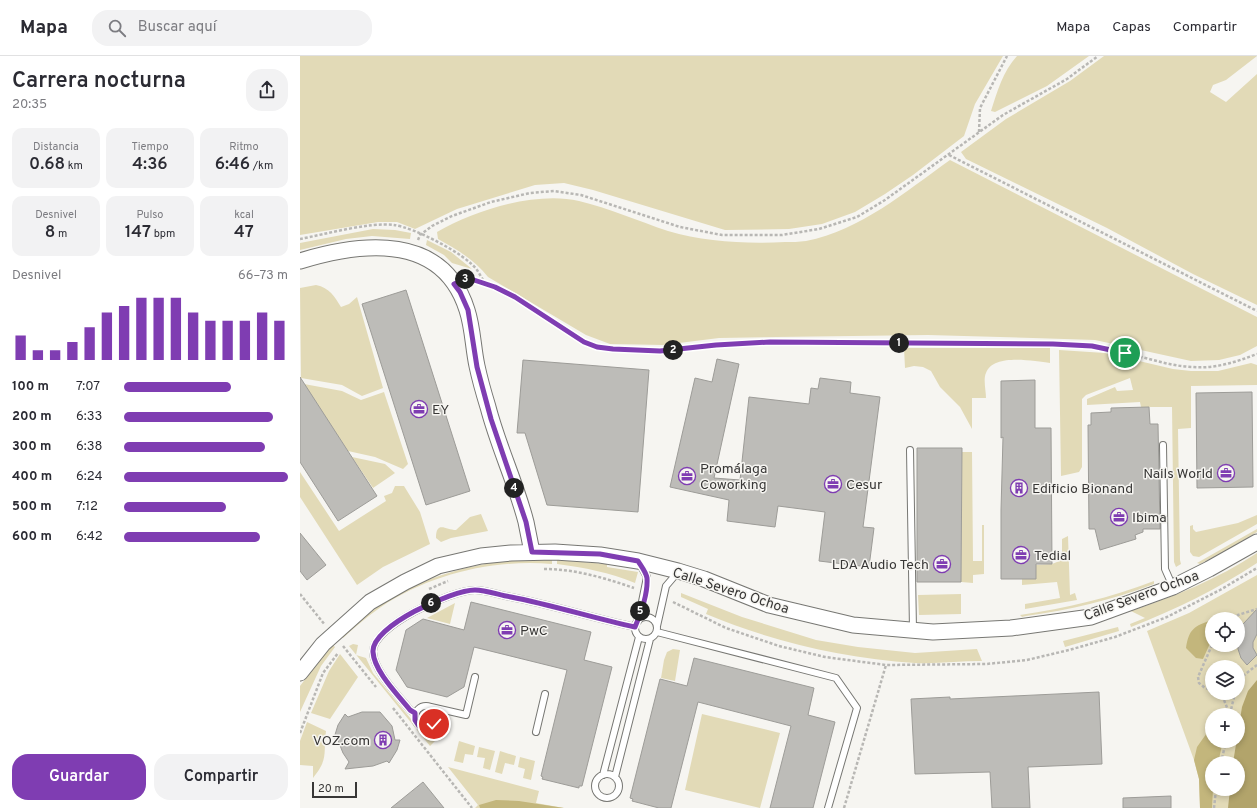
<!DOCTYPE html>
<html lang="es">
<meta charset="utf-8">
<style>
body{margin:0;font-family:Overpass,sans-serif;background:#f2f2f3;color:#2b2b33;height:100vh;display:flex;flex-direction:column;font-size:15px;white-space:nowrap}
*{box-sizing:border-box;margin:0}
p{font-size:13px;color:#7c7c81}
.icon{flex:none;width:22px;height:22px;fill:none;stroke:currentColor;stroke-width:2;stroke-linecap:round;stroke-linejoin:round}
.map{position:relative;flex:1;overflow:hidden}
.sheet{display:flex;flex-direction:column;background:#fff;width:300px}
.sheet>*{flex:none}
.tools{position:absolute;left:905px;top:556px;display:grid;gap:8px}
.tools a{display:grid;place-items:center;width:40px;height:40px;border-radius:50%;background:#fff;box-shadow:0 2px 6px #0003;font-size:20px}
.scale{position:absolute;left:12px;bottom:10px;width:45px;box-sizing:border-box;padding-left:4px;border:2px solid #383736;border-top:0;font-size:11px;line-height:14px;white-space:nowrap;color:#383736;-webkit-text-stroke:3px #f6f5f1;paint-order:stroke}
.pin{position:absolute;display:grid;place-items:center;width:34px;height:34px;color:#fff;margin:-17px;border:2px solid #fff;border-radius:50%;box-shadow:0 1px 4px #0007}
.km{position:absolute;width:20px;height:20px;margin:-10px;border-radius:50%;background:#222;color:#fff;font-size:11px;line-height:20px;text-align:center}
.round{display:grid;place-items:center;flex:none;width:42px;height:42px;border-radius:16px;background:#f2f2f3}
.head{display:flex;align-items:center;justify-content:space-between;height:68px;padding:0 12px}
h1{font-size:22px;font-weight:600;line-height:30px}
.stats{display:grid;grid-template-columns:repeat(3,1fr);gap:6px;height:68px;padding:4px 12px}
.stats div{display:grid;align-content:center;border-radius:10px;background:#f2f2f3;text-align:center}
.stats b{font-size:17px;font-weight:600}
.stats small{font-size:11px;font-weight:400}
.stats p{font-size:11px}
.chart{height:112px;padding:8px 12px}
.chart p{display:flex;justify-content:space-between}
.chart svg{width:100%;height:72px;margin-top:4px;stroke:#7f3db2;stroke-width:6}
.action{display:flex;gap:8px;margin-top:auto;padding:8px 12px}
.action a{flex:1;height:46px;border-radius:16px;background:#7f3db2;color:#fff;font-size:16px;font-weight:600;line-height:46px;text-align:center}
.action a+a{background:#f2f2f3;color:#2b2b33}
ul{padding:0 12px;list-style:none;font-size:13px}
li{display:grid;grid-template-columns:64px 48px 1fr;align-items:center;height:30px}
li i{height:10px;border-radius:5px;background:#7f3db2}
header{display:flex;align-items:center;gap:24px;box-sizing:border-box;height:56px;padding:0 20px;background:#fff;border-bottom:1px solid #e1e1e2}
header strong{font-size:19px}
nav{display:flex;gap:22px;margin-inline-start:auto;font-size:14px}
.search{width:280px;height:36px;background:#f2f2f3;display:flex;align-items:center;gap:10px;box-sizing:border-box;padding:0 14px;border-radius:16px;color:#7c7c81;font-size:15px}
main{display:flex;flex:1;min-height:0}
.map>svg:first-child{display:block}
.green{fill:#e2dab7;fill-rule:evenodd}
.forest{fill:#c3b67c}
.water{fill:#b2a46b}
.building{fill:#bdbcb8;stroke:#9d9c98}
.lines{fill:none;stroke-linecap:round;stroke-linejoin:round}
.service-casing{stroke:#777773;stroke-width:8}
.tertiary-casing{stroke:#777773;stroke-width:17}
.path{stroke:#b8b7b4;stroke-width:2.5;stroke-dasharray:3 2;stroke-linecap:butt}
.service{stroke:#fff;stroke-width:6}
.tertiary{stroke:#fff;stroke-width:15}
.route-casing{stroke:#fff;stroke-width:8}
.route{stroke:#7f3db2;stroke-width:5}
.labels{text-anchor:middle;stroke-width:3;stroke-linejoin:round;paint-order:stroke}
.poi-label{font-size:14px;fill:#383736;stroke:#f6f5f1;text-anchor:start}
.street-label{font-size:14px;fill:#383736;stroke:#f6f5f1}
</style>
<header>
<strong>Mapa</strong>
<div class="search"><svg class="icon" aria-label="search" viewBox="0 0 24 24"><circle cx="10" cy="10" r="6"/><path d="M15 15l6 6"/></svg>Buscar aquí</div>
<nav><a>Mapa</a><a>Capas</a><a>Compartir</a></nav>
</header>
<main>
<section class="sheet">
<div class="head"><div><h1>Carrera nocturna</h1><p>20:35</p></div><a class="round"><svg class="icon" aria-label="share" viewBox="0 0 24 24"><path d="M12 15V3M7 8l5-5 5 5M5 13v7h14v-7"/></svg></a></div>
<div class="stats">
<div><p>Distancia</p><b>0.68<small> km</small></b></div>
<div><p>Tiempo</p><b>4:36</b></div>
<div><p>Ritmo</p><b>6:46<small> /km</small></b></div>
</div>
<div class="stats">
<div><p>Desnivel</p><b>8<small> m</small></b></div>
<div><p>Pulso</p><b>147<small> bpm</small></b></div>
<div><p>kcal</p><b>47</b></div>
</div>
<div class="chart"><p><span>Desnivel</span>66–73 m</p>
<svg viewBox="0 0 160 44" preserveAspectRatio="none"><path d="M5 44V29M15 44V38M25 44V38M35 44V33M45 44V24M55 44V15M65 44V11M75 44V6M85 44V6M95 44V6M105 44V15M115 44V20M125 44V20M135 44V20M145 44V15M155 44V20"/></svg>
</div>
<ul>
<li><b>100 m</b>7:07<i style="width:65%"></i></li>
<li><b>200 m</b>6:33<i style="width:91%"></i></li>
<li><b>300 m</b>6:38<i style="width:86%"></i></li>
<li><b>400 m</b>6:24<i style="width:100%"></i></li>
<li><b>500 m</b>7:12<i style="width:62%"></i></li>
<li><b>600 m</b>6:42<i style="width:83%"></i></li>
</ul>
<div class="action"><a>Guardar</a><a>Compartir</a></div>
</section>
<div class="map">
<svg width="957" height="752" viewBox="0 0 957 752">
<rect width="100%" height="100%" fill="#f6f5f1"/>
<path class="green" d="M0,0H703L675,48L664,80L613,119L585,138L555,156L522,168L489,173L425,174L293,134L264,127L235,129L157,153L115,173L97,166H78L0,179Z
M717,0H789L747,30L695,56L691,55C697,36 703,15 717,0Z
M804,0H957L926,24L913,29L910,36L926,46L957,18V249L893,218L807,172L666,103L661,96L706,63L770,25Z
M650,104L957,261V290L940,299L919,304L891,305L795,284L733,282L628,279L477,281L419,282L363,289L310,288L286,279L188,221C175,204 156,193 138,183L137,176C175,154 236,135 279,145C309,152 338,165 368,175C405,186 447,188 485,186C492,186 499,186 506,185C561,174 605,136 650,104Z
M73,173L95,174L111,177L110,183L72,180L46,183L0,194V187Z
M127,184L151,196L172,213L152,207L144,199L126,189Z
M16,229C30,232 34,240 41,251L49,248L57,241L83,332L62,340L42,329L1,322L0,232Z
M604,292H750V307C734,305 693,297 686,317C683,323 686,335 686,342H672V373L660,351L640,331L631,315L623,311L614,310L605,312Z
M759,294L805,297L873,313L891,315H918L951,307L957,309V329L891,330V372L878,373L880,504L881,508L876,511L874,506L872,351H841L840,346L787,349V343L815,331L817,335L833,334L830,322L786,339L782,343V411L779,416L761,420Z
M4,328L42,335L61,344L84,336L108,408L103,413L75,401L48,395Z
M662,396H672L673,505H682V469H684V518L673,519V527L661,526Z
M52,401L85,408L95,417L73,432Z
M0,416L39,475L86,445L84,440L92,437L95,430H104L120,456L130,488L83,511L57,529L0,441Z
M181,458L188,475L151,482L141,486L136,482C136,464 146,474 156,474L170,461Z
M957,459V468L899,501L893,500L890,496V470L893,469V473L896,476L938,467Z
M957,473V476L933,491L900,508L897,507Z
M768,480L770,539L775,537L777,544L725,553V548L760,542L757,526L722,529V523H735L736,509L752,508L762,504V483Z
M957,497V507C918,533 874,554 831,571L830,568L845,562L831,555C875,540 918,523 957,497Z
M252,503V508C194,503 130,518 81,551C68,560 55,571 43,582L41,580C54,570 66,559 80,549C112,527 153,513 191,507C211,503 232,504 252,503Z
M257,504L307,508V511L338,516L335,527C309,516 285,512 257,508Z
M957,519V752H900L899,723L894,704L847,575L889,557ZM912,563H938V589H912ZM912,611H938V637H912ZM912,659H938V685H912ZM912,707H938V733H912Z
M854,525V528C812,544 770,554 726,560L722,561L720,559C766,552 810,542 854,525Z
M381,537L442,561L516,584L558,591L615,597L677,593L682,605C660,605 637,608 615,607C543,602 473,586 406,558L408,553L381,541Z
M661,538V558L619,559L618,539Z
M155,547L150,568L127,562Z
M818,571L819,575L765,591L763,585Z
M32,588L35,591L21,610L0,656V630Z
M53,588L58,589L56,599L66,602L73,617L120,674L125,677H130L135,685L130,690L49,590Z
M373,593L380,594L375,625L361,622L364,604L367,596Z
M40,598L58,621L30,663L11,657L29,615Z
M402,658L480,677L460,752L385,734Z
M7,666L26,675C23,698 29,702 13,722V710L0,709V685Z
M159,685L175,690L173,699L165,698L163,707L154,705Z
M179,691L195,695L190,714L183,712L185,702L177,701Z
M200,695L216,700L214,709L205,707L202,718L195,716Z
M220,701L235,705L231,724L223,722L225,713L218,711Z
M148,711L239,735L236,747L264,752H175L178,749Z"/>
<path class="forest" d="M912,564V583L903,603L896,602L886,592C889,573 894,570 912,564Z
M912,661V685H923L918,707H912V733H913L912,752H900L899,723L894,704L897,691L909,674Z
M196,744L219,745L264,752H180L179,749Z"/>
<path class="water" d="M957,624V752H928L930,733H938V707H933L942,651L948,635Z"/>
<path class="building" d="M106,234L170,435L126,449L62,248Z
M417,303L439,308L414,422L440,424L449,341L509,348L511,332L518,333L520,322L551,326L550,337L580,341L563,471L574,472L569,511L519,505L525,456L478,450L475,471L427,465L429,444L370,431L395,322L412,326Z
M223,304L349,314L338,456L247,449L225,377H217Z
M0,321L77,440L38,465L0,406Z
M735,324V372H751L752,508H736V523H701V454L703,381L701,382V325Z
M952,336L953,431L897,432L896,337Z
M849,351L850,368H858L860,473H843V476L835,479L836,483L800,494L795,473H789L788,369H791V357L811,356V352Z
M617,392H662L661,526H617Z
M0,477L26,509L7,524L0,515Z
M171,546L291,576L284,604L312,611L282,730H279V732L242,723L243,721L241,720L267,614L174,591L164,631L147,641L107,631L96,614L106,574L123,563L164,574Z
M957,553V578L953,586V592L957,599L947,609L941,602L938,593V582L940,571L944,567Z
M394,602L514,632L508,659L535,666L513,752H470L491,670L398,646L371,752H359L332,745L333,743L330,742L360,623L387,630Z
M799,636L802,708L728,711L730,752H692L690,716L615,718L611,643L650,641V643Z
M62,656H80L92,670L95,684H100L97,694L89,707L87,705L73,710L45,713L49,706L43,697L37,682H34L38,669L45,658L48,661Z
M123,726L144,752H91Z
M871,740V752H823V742Z"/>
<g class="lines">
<g class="service-casing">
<path id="service" d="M863,389L865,513L873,531
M610,394L613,574
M335 572a11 11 0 1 1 22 0a11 11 0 1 1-22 0Z
M338,565L347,521L340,508
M357,570L366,530L378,516
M357,576L536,622L557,652L528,752
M115 661a11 11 0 1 1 22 0a11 11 0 1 1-22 0Z
M131,651L166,659L175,621
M115,657L110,654C98,639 74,615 73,596C72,570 152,534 175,534C186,534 199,539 211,541C252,549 293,562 335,571
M236,676L245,638
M295 730a12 12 0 1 1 24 0a12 12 0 1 1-24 0Z
M303,719L339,581
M315,721L350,583"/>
</g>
<g class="tertiary-casing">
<path id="tertiary" d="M0,205C62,186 143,177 167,254C173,272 173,292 177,310C180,324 184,338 188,351C198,390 216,427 226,466C228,476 230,486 232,496
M0,617L23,588L70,546L105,526L138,510L181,500L211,497L255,496L300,499L338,505L378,515L404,523L469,549L553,569L633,576L711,572L791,561L873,531L909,513L957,486"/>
</g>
<path class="path" d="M679,76L680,52L707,0
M649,99L957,255
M0,183C26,178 69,166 94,169C113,171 166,198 177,214C180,218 182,223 185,227
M118,184L120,179L132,170L152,160L191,146L230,137L254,135L281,139L380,171L422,179H482L519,173L557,161L585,144L703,59L767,23L798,0
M169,223L195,231L215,241L284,286L297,291L313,293L360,295L417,289L470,286L753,288C778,289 802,292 826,297C848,302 869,310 892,311C915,313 936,306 957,298
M244,513C275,513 305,522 334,532
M129,533L148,525
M0,538L25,569
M373,546L426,572L479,590L525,601L586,609L686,608L727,604L769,594L815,581L867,561L920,534L957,512
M933,563L938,559L957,553
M912,589L898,621L899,627L905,632L912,634
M43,590L76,631
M938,628L939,623L957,609
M918,637L922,639L930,659
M93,652L172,752
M930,658L935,637
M0,677L23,617L38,597
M921,707L926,685
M544,752L586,609
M914,752L916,733"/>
<use href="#service" class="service"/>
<use href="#tertiary" class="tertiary"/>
</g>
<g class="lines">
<g class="route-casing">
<path id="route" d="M134,668L129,672L119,670L115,664V657L110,654C98,639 74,615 73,596C71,570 152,534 175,534C186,534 199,539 211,541C252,549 293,562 335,571C341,557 348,537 347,522C346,516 341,510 338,505L300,498L232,496L226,466L191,363L177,311L168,254L160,236L154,228L168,222L195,231L215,241L284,286L297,291L313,293L360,295L416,289L470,286L753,288L792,290L825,297"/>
</g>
<use href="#route" class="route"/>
</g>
<defs>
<g id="office-ring" transform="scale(0.9)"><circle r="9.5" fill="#f6f5f1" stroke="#7f3db2" stroke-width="1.5"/><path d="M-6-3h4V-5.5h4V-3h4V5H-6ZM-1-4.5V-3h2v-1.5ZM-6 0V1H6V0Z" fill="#7f3db2"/></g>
<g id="building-ring" transform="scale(0.9)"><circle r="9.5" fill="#f6f5f1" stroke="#7f3db2" stroke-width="1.5"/><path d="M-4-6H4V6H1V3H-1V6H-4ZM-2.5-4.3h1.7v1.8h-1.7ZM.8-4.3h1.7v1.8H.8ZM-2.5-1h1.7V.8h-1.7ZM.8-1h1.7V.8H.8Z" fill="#7f3db2"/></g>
</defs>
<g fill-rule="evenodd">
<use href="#office-ring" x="119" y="353"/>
<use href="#office-ring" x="926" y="417"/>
<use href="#office-ring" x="387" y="420"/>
<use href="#office-ring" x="533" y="428"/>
<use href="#building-ring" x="719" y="432"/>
<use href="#office-ring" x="819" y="461"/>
<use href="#office-ring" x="721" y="499"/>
<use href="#office-ring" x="642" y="508"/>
<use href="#office-ring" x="207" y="574"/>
<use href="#building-ring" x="83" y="684"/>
</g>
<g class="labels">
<g class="poi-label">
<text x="132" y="358">EY</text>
<text x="400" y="417">Promálaga<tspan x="400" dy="16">Coworking</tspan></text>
<text x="913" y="422" text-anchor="end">Nails World</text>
<text x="546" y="433">Cesur</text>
<text x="732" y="437">Edificio Bionand</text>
<text x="832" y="466">Ibima</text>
<text x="734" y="504">Tedial</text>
<text x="629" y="513" text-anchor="end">LDA Audio Tech</text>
<text x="220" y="579">PwC</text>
<text x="70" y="689" text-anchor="end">VOZ.com</text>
</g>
<g class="street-label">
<text transform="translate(431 534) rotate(18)" y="5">Calle Severo Ochoa</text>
<text transform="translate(841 539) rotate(-20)" y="5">Calle Severo Ochoa</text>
</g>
</g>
</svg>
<div class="tools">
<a><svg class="icon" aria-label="locate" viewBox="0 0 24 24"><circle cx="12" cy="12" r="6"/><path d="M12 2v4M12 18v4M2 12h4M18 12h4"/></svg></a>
<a><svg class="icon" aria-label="layers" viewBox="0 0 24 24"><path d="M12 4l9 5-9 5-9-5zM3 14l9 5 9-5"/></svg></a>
<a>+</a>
<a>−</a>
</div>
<div class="scale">20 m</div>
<div class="pin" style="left:825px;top:297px;background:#1e9e55"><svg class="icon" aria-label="arrive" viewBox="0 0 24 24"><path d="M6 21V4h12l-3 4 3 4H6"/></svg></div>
<div class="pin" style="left:134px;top:668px;background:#d93025"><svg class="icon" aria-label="check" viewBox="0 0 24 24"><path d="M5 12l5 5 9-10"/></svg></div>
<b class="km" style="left:599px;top:287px">1</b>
<b class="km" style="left:373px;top:294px">2</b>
<b class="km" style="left:165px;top:223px">3</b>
<b class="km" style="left:214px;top:432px">4</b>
<b class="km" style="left:340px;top:555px">5</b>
<b class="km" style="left:131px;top:547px">6</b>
</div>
</main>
